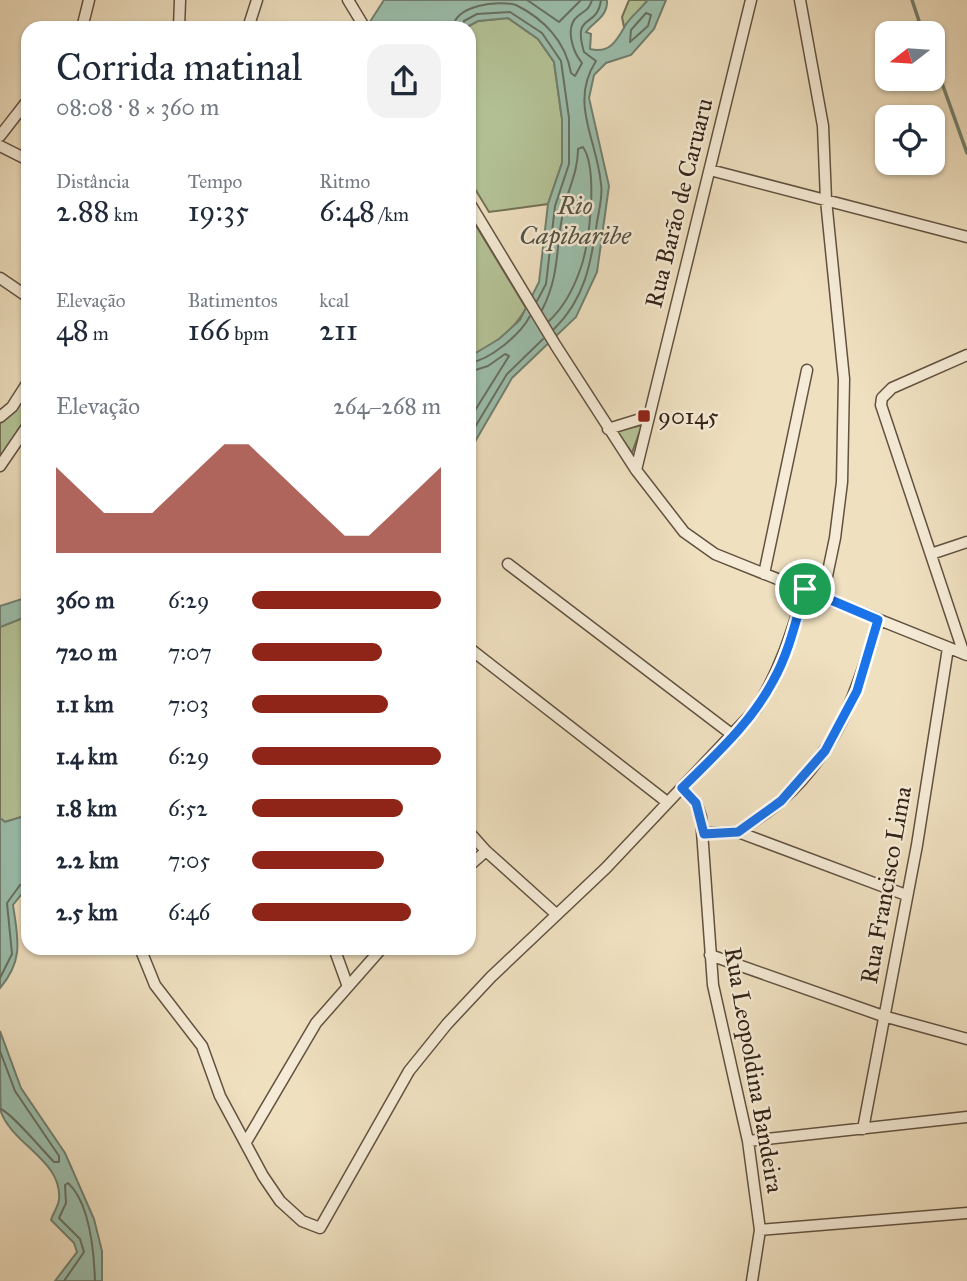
<!DOCTYPE html>
<html lang="pt">
<meta charset="utf-8">
<style>
body{margin:0;font-family:"IM FELL Great Primer",serif;background:#f2f2f3;color:#1f2937;height:100vh;display:flex;flex-direction:column;font-size:26px;white-space:nowrap}
*{box-sizing:border-box;margin:0}
p{font-size:23px;color:#747a83}
.icon{flex:none;width:38px;height:38px;fill:none;stroke:currentColor;stroke-width:2;stroke-linecap:round;stroke-linejoin:round}
.map{position:relative;flex:1;overflow:hidden}
.details{position:absolute;left:21px;top:21px;width:455px;height:934px;display:flex;flex-direction:column;background:#fff;border-radius:21px;box-shadow:0 2px 5px #0004}
.details>*{flex:none}
.needle{width:46px;rotate:253deg}
.tools{position:absolute;left:875px;top:21px;display:grid;gap:14px}
.tools a{display:grid;place-items:center;width:70px;height:70px;border-radius:14px;background:#fff;box-shadow:0 2px 5px #0004;font-size:35px}
.pin{position:absolute;display:grid;place-items:center;width:60px;height:60px;color:#fff;margin:-30px;border:4px solid #fff;border-radius:50%;box-shadow:0 2px 7px #0007}
.round{display:grid;place-items:center;flex:none;width:74px;height:74px;border-radius:21px;background:#f2f2f3}
.head{display:flex;align-items:center;justify-content:space-between;height:119px;padding:0 35px}
h1{font-size:38px;font-weight:600;line-height:52px}
.metrics{display:grid;grid-template-columns:repeat(3,1fr);gap:10px;height:119px;padding:7px 35px}
.metrics div{display:grid;align-content:center}
.metrics b{font-size:30px;font-weight:600}
.metrics small{font-size:19px;font-weight:400}
.metrics p{font-size:19px}
.chart{height:196px;padding:14px 35px}
.chart p{display:flex;justify-content:space-between}
.chart svg{width:100%;height:126px;margin-top:7px;fill:#8f2418;opacity:.7}
ul{padding:0 35px;list-style:none;font-size:23px}
li{display:grid;grid-template-columns:112px 84px 1fr;align-items:center;height:52px}
li i{height:18px;border-radius:9px;background:#8f2418}
.map>svg:first-child{display:block}
.green{fill:#b4c397;stroke:#747257;stroke-width:2}
.water{fill:#9bbeac;stroke:#718070;stroke-width:2}
.lines{fill:none;stroke-linecap:round;stroke-linejoin:round}
.shore{stroke:#677062;stroke-width:2}
.stream{stroke:#718070;stroke-width:3.5}
.minor-casing{stroke:#625241;stroke-width:13}
.minor{stroke:#f5ebd6;stroke-width:10}
.route-casing{stroke:#fff;stroke-width:14}
.route{stroke:#1a73e8;stroke-width:9}
.poi-dot{fill:#8f2418;stroke:#f5ebd6;stroke-width:2.5}
.labels{text-anchor:middle;stroke-width:5;stroke-linejoin:round;paint-order:stroke}
.street-label{font-size:24px;fill:#332217;stroke:#f5ebd6}
.poi-label{font-size:24px;fill:#332217;stroke:#f5ebd6;text-anchor:start}
.water-label{font-size:26px;font-style:italic;fill:#525144;stroke:#f5ebd6}
</style>
<div class="map">
<svg width="967" height="1281" viewBox="0 0 967 1281">
<rect width="100%" height="100%" fill="#efe0c0"/>
<filter id="stains"><feTurbulence type="fractalNoise" baseFrequency=".00286" numOctaves="4"/><feColorMatrix values="0 0 0 0 .2 0 0 0 0 .09 0 0 0 0 .02 0 0 0 .5 -.17"/></filter>
<radialGradient id="worn" r=".72"><stop offset=".6" stop-color="#630" stop-opacity="0"/><stop offset="1" stop-color="#630" stop-opacity=".3"/></radialGradient>
<path class="green" d="M629,0H648L624,27L622,17Z
M508,18L538,39L554,62L562,119V163L548,204L489,212L469,179V28H465L478,21Z
M469,214L526,308C515,330 491,347 469,357Z
M28,392V422L0,460V419L21,403Z
M642,425L632,453L617,431Z
M28,616V815L5,822L0,818V627Z"/>
<path class="water" d="M384,0H607C608,17 594,21 586,32L591,34L590,49C610,54 617,40 625,26C630,17 641,9 648,0H666L654,29L631,55L606,63L594,75L589,98L609,186L597,272L576,317L512,378L469,452V357L499,339L520,320L539,282L548,204L562,163V119L554,62L538,39L508,18L478,21L465,28H366Z
M28,597V616L0,627V606Z
M28,815V886L13,905C18,939 24,960 0,988V818L5,822Z
M0,1031L21,1088L65,1153L94,1219L102,1251V1281H55L77,1252L74,1243L51,1220C53,1213 58,1207 59,1200C63,1161 13,1145 1,1112C0,1098 0,1049 0,1031Z"/>
<g class="lines">
<path class="shore" d="M527,0L559,22L581,0
M646,13L651,15L648,26L630,42L631,30Z
M453,28C455,5 498,0 516,5C544,19 566,42 571,73L575,76L582,63C573,52 564,27 578,16C585,10 589,10 592,0
M462,28L464,21L477,14L510,12L542,33L561,61L569,118V164L555,206L546,284L537,301
M542,310C561,273 555,245 564,208C569,187 578,171 578,149L583,147C598,169 590,245 580,270C573,290 564,307 549,321
M554,329C585,299 591,263 597,222C599,210 603,196 601,184C597,139 569,103 596,61L584,52C572,11 597,30 601,0
M469,363C490,360 520,335 530,316
M469,372L488,366L505,354L509,356L469,420
M469,437L507,374L543,339
M0,978L12,954L7,903L20,885L28,883
M0,1051L15,1091L59,1156V1162H54C44,1152 9,1110 0,1109
M64,1281L84,1252L80,1239L59,1218L66,1203L65,1185L68,1183C90,1203 94,1252 95,1281"/>
<path class="stream" d="M912,0L923,33
M933,58L967,153"/>
<g class="minor-casing">
<path id="minor" d="M348,0L365,28
M800,0L823,126L826,200L844,379L842,482L835,538L823,595
M82,28L89,0
M179,28L180,0
M248,28L257,0
M0,136L28,100
M0,146L28,160
M710,170L967,237
M469,202L556,346L636,470L684,532L715,554L967,655
M0,278L28,297
M0,417L12,407L28,382
M608,429L647,417
M0,466L28,425
M636,470L751,0
M931,554L967,542
M508,564L734,736
M764,574L807,370
M469,648L667,802
M964,654L881,405L882,398L892,388L967,355
M682,788L696,803L701,817L713,985L748,1141L760,1230L752,1281
M469,832L486,851L556,914
M738,832C752,822 768,813 781,801C838,750 858,690 878,620
M704,833L738,832L906,895
M469,866L486,851
M140,948L155,985L202,1046L220,1096L263,1176L280,1201L302,1221L320,1228L409,1071L447,1024L491,977L606,868L756,709C780,671 792,632 805,589
M334,948L347,984
M710,955L883,1016L967,1039
M863,1129L917,845L948,648
M748,1141L967,1117
M246,1142L316,1023L382,948
M760,1230L967,1213"/>
</g>
<use href="#minor" class="minor"/>
</g>
<g class="lines">
<g class="route-casing">
<path id="route" d="M805,589L878,620L857,691L825,751L781,801L738,832L704,834L696,803L682,788C715,755 751,723 773,681C789,653 796,620 805,589Z"/>
</g>
<use href="#route" class="route"/>
</g>
<rect class="poi-dot" x="637" y="409" width="14" height="14" rx="3.5"/>
<g class="labels">
<g class="street-label">
<text transform="translate(679 203) rotate(-76)" y="8">Rua Barão de Caruaru</text>
<text transform="translate(886 885) rotate(-80)" y="8">Rua Francisco Lima</text>
<text transform="translate(754 1070) rotate(80)" y="8">Rua Leopoldina Bandeira</text>
</g>
<g class="poi-label">
<text x="658" y="424">90145</text>
</g>
<g class="water-label">
<text x="575" y="214">Rio<tspan x="575" dy="30">Capibaribe</tspan></text>
</g>
</g>
<rect width="100%" height="100%" filter="url(#stains)"/>
<rect width="100%" height="100%" fill="url(#worn)"/>
</svg>
<div class="tools">
<a><svg class="needle" viewBox="-14 -14 28 28"><path d="M0-13l5 13h-10z" fill="#e53935"/><path d="M0 13l5-13h-10z" fill="#747a83"/></svg></a>
<a><svg class="icon" aria-label="locate" viewBox="0 0 24 24"><circle cx="12" cy="12" r="6"/><path d="M12 2v4M12 18v4M2 12h4M18 12h4"/></svg></a>
</div>
<div class="pin" style="left:805px;top:589px;background:#1e9e55"><svg class="icon" aria-label="arrive" viewBox="0 0 24 24"><path d="M6 21V4h12l-3 4 3 4H6"/></svg></div>
<section class="details">
<div class="head"><div><h1>Corrida matinal</h1><p>08:08 · 8 × 360 m</p></div><a class="round"><svg class="icon" aria-label="share" viewBox="0 0 24 24"><path d="M12 15V3M7 8l5-5 5 5M5 13v7h14v-7"/></svg></a></div>
<div class="metrics">
<div><p>Distância</p><b>2.88<small> km</small></b></div>
<div><p>Tempo</p><b>19:35</b></div>
<div><p>Ritmo</p><b>6:48<small> /km</small></b></div>
</div>
<div class="metrics">
<div><p>Elevação</p><b>48<small> m</small></b></div>
<div><p>Batimentos</p><b>166<small> bpm</small></b></div>
<div><p>kcal</p><b>211</b></div>
</div>
<div class="chart"><p><span>Elevação</span>264–268 m</p>
<svg viewBox="0 0 160 44" preserveAspectRatio="none"><path d="M0 44V14L10 22L20 30L30 30L40 30L50 22L60 14L70 6L80 6L90 14L100 22L110 30L120 38L130 38L140 30L150 22L160 14V44z"/></svg>
</div>
<ul>
<li><b>360 m</b>6:29<i style="width:100%"></i></li>
<li><b>720 m</b>7:07<i style="width:69%"></i></li>
<li><b>1.1 km</b>7:03<i style="width:72%"></i></li>
<li><b>1.4 km</b>6:29<i style="width:100%"></i></li>
<li><b>1.8 km</b>6:52<i style="width:80%"></i></li>
<li><b>2.2 km</b>7:05<i style="width:70%"></i></li>
<li><b>2.5 km</b>6:46<i style="width:84%"></i></li>
</ul>
</section>
</div>
